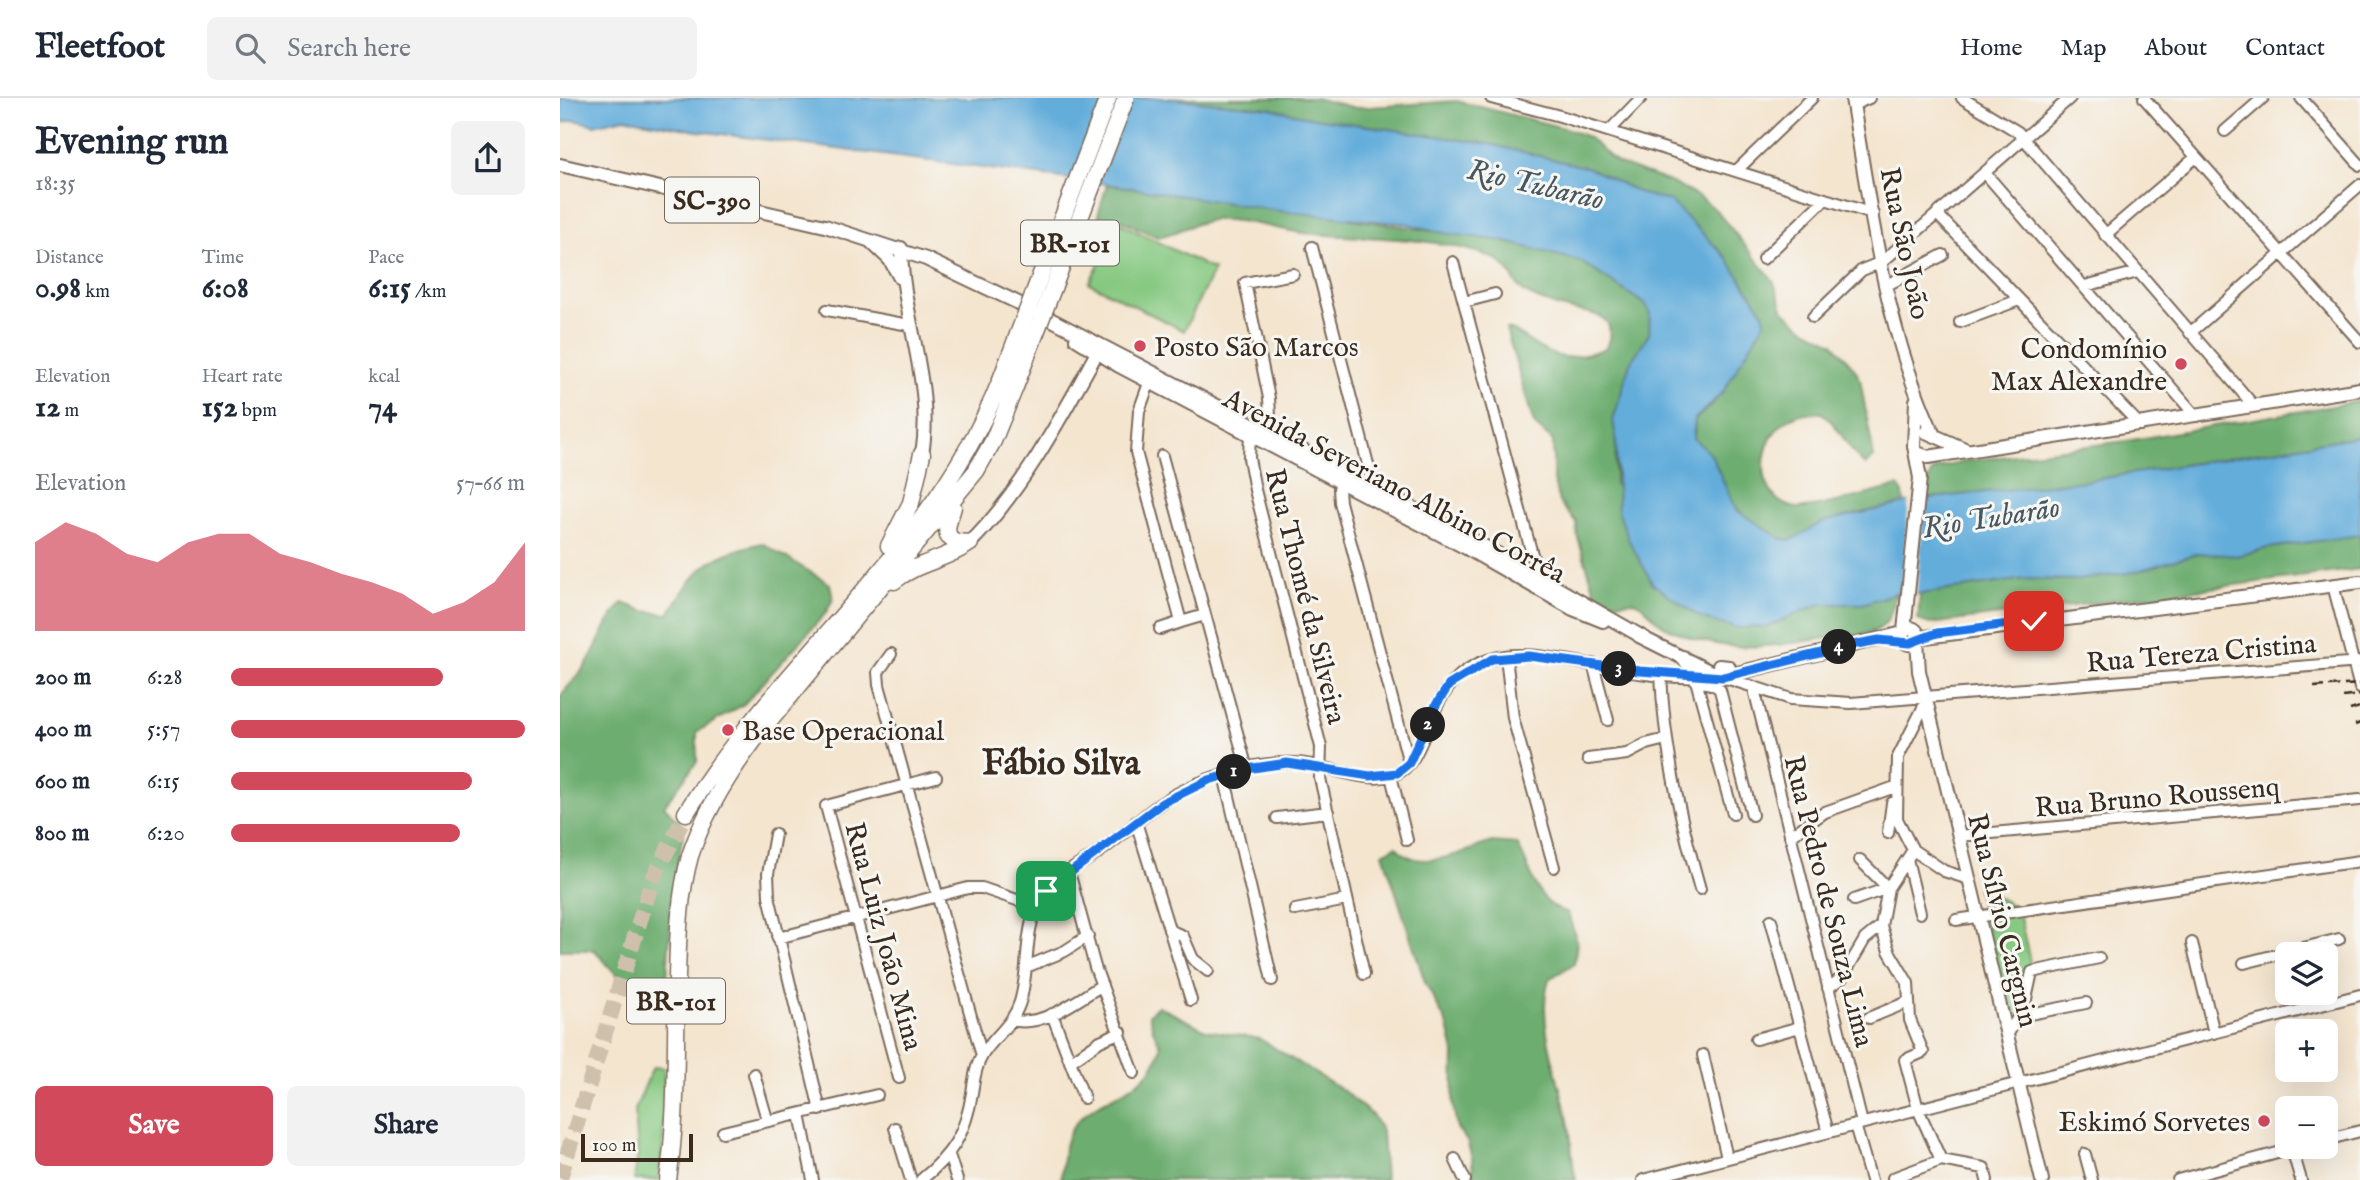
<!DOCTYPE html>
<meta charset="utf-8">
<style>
body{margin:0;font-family:"IM FELL English",serif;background:#f2f2f3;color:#1f2937;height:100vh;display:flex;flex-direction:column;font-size:26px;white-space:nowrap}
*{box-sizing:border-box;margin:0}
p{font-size:23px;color:#747a83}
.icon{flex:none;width:38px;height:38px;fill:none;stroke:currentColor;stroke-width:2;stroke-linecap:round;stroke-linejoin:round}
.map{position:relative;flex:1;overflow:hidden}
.details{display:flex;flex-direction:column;background:#fff;width:560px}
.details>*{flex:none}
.tools{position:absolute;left:1715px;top:844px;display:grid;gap:14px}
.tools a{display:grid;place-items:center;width:63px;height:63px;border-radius:10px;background:#fff;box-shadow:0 7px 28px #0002;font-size:35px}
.scale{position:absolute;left:21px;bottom:18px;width:112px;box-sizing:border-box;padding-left:7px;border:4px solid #3b2a1e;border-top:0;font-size:19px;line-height:24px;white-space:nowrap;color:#3b2a1e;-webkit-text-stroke:5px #f6f6f2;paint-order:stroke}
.pin{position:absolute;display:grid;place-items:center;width:60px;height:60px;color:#fff;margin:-30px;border-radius:14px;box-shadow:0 4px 10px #0006}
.km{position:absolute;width:35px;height:35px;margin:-18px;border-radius:50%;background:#222;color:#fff;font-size:19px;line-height:35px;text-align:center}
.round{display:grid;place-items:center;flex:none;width:74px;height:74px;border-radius:10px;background:#f2f2f3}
.overview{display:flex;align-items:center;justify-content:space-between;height:119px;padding:0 35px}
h1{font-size:38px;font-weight:700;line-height:52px}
.stats{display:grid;grid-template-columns:repeat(3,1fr);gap:10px;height:119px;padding:7px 35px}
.stats div{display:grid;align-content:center}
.stats b{font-size:30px;font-weight:700}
.stats small{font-size:19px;font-weight:400}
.stats p{font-size:19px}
.chart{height:196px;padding:14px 35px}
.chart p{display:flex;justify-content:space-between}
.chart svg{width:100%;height:126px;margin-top:7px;fill:#d1495b;opacity:.7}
.button{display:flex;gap:14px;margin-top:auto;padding:14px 35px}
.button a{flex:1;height:80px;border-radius:10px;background:#d1495b;color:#fff;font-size:28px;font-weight:700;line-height:80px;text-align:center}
.button a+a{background:#f2f2f3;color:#1f2937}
ul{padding:0 35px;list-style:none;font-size:23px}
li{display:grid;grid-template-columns:112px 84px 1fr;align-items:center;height:52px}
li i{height:18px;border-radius:9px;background:#d1495b}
header{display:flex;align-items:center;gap:42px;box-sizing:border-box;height:98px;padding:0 35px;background:#fff;border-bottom:2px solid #e0e1e3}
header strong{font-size:33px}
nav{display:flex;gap:38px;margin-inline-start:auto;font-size:24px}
.search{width:490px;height:63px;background:#f2f2f3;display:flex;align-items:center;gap:18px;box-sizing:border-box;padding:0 24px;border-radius:10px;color:#747a83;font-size:26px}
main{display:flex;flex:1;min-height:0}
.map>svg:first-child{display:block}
.green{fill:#87c982;stroke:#617a50;stroke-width:2}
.forest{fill:#6dad70;stroke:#546c47;stroke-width:2}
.water{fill:#64addb;stroke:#506c7c;stroke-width:2}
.pier{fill:#f4e5cf}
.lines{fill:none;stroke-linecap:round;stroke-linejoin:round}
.highway-tunnel{stroke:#cfc0ac;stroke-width:16;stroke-dasharray:16 8;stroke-linecap:butt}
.minor-casing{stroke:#7c6b5c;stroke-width:14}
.major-casing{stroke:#7c6b5c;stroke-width:16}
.highway-casing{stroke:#7c6b5c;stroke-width:19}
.minor{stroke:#fff;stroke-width:10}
.major{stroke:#fff;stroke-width:12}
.highway{stroke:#fff;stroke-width:16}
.rail{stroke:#3b2a1e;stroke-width:2.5;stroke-dasharray:10 5;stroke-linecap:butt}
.highway-bridge-casing{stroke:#7c6b5c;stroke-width:19;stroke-linecap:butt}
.highway-bridge{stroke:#fff;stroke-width:16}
.route-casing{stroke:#fff;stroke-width:14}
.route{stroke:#1a73e8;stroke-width:9}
.poi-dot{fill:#d1495b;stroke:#f6f6f2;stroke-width:2.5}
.labels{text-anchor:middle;stroke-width:6;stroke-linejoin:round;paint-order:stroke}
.shield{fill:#f6f6f2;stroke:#73675e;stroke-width:2}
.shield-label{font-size:26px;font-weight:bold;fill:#3b2a1e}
.street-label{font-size:28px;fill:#3b2a1e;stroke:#f6f6f2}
.poi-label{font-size:28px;fill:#3b2a1e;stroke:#f6f6f2;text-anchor:start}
.water-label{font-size:30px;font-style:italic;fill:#495860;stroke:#f6f6f2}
.district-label{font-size:35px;font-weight:bold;fill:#3b2a1e;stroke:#f6f6f2}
</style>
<header>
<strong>Fleetfoot</strong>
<div class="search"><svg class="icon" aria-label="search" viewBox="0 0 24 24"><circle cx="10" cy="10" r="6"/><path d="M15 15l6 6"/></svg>Search here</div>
<nav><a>Home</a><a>Map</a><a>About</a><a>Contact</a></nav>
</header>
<main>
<section class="details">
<div class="overview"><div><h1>Evening run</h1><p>18:35</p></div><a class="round"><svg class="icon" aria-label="share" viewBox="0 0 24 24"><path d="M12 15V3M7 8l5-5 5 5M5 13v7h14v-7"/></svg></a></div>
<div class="stats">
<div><p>Distance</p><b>0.98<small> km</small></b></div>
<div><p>Time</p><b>6:08</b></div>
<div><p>Pace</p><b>6:15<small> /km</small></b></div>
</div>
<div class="stats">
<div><p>Elevation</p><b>12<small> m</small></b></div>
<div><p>Heart rate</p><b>152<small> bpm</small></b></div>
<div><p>kcal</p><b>74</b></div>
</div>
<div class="chart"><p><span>Elevation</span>57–66 m</p>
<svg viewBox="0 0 160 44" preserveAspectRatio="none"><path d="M0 44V13L10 6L20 10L30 17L40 20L50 13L60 10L70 10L80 17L90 20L100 24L110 27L120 31L130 38L140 34L150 27L160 13V44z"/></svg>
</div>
<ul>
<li><b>200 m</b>6:28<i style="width:72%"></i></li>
<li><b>400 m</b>5:57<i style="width:100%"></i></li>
<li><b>600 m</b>6:15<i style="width:82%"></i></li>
<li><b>800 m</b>6:20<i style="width:78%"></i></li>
</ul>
<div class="button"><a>Save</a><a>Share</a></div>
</section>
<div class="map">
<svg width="1800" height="1082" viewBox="0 0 1800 1082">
<rect width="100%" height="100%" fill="#f6f6f2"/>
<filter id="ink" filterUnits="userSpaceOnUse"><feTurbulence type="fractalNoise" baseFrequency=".0143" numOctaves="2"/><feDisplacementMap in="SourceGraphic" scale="14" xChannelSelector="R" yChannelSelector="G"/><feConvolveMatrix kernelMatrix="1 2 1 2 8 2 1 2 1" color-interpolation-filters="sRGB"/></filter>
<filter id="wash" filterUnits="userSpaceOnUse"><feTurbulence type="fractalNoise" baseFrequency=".00686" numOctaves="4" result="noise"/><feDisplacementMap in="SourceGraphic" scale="28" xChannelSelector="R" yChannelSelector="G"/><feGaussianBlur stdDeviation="1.57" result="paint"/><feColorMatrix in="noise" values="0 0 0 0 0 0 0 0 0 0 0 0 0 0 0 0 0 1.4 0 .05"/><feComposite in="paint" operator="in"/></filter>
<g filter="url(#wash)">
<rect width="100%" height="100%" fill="#f4e5cf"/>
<path class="green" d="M560,125L654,172L624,233L529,185Z
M1417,790L1434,794L1436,799L1454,808L1422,813Z
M1459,815L1470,864L1459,909L1450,926L1424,820Z
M93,969L104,970L103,1046L98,1082H74L78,1056L75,1012Z"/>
<path class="forest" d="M604,0H755L796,10L897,3L1008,31L1028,39L1057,65L1110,84L1141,100L1157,113L1213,182L1224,213L1244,230L1273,245L1294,270L1300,281L1314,359L1305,367C1287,352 1281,329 1262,315C1195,307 1185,405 1238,410C1253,412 1319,393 1338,388L1343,395L1344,405L1263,424L1231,442C1181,436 1162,388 1143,349L1134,345L1135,322L1155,303L1205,223L1203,214L1166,159L1110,103L1082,96L1029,70L929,46L747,19L709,10Z
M547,86L943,143L1020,163L1086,207L1090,216L1089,236L1070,265L1053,323L1056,339L1055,386L1206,529L1260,506H1302L1336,495C1331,517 1329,531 1305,536C1230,541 1177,566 1104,528C1094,523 1089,512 1080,506C1072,501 1068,504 1059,504C1051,504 1042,498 1035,494L1017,437L1016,424L999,404L993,380V343L974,326L946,231C956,232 958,236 966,241C998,264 1011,263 1046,250C1061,214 1029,216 1004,210C993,207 979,202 969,197C953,190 953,169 933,160C874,136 805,142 743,135C713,131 683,120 653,122C633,124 617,136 597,139L559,121L554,129L538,117Z
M1800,303V338L1526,383L1363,401L1371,375L1379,370L1408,363L1566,343Z
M1800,437V471L1370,526L1358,522L1360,496L1464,481L1518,482L1574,474L1639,455L1677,458L1708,450Z
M202,445L270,486L273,501L265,516L184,606L137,634V664L104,708L124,730L112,800L106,897L78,900L34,852H0V599C8,587 20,578 27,565C41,543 44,524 63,505L84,513L109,516C137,469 148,458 202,445Z
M932,744L957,746C974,775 973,805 1008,815L1017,844L1014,866L989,881C976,922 998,977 1007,1018C1013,1039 1010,1061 1016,1082H913L912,1060L907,1043L897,1030L893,1007L894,954L888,928L865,884L823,755L836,748C858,777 903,753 932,744Z
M598,908L646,932L700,941L785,994L813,1018L822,1034L825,1082H501C502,1067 503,1048 510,1034C531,994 591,1000 601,948L593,932L589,916Z"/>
<path class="water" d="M0,0H604L709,10L747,19L929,46L1029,70L1082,96L1110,103L1166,159L1203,214L1205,223L1163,294L1135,321L1133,340L1151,356L1176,412L1222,441L1231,442L1263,424L1363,401L1526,383L1800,338V437L1708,450L1677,458L1639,455L1574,474L1518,482L1464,481L1360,496L1336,495L1302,506H1260L1206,529L1179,530L1160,526L1140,519L1093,486L1069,443L1058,412L1056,339L1053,323L1070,265L1089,236L1090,216L1086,207L1020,163L943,143L884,135L847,126L719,113L547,86L138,33L65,20L34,27L15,22L0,25Z"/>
<path class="pier" d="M1365,397L1356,500L1341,499L1349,400Z"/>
</g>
<g filter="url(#ink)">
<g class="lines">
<path class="highway-tunnel" d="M0,1080L92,783L126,715"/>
<g class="minor-casing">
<path id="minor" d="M931,0L1000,18L1313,116
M1402,0L1458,34L1694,308
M1584,0L1800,244
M1741,0L1800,67
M1293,7L1309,0
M1049,33L1081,0
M1665,33L1703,0
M1176,73L1252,0
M1425,75L1636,318
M1377,116L1580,327
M1545,137L1636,59
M752,149L810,374V394
M1203,161L1265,101
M893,164L976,471L975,482
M1327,187L1383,157
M1525,188L1578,174
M904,204L935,196
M267,212L349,227
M1253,219L1302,172L1322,164L1510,0
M1400,224L1459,202
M1630,235L1800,87
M592,277L579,313L576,354L621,524L645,517
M690,336L689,360L695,392L761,649L760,680L804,876
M711,336L709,300L685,185L733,176
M602,358L687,671
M785,377L779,391L780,404L849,665
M1773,487L1800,590
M600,531L621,524
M331,556L318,574L319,587L422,958
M946,558L953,620L994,769
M1033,566L1048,622
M1101,576C1104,650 1120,720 1140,791
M1135,579C1142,588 1154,583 1160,592L1192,717
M1135,579L1173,716
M1163,579L1231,601L1291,605L1800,564
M1194,591L1302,1025
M1366,604L1338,659L1337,721L1353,752L1384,773L1409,781
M1028,661L1067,656L1086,646L1106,641
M664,677L712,882
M831,678L847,742
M717,720L768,714
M576,724L631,902
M1328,735L1332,705
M215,736L208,776L209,798L260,1012
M1230,738L1265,714L1335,689
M1398,738L1800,702
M1347,761L1360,815
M509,774L535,869L574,975
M1294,802L1328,790L1300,762
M735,812L787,802
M1211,822L1268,1034
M1396,822L1800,763
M1321,828L1329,853L1348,885L1350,922L1363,954L1345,962L1358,1011L1381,1062
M609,832L623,838L633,861L648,873
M218,840L408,790H422L477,809
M1632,845L1654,935
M1684,865L1779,841
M466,869L505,853L528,838
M1268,890L1282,880L1305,841L1321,828L1328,790L1353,752
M492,916L524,1000
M1460,918L1526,905
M1309,920L1348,904
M452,922C482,930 516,903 542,887
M1447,937L1464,910L1472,874L1539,860
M1196,941L1240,929
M1143,957L1167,1060
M510,964L540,943L561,934
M194,976L207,1021
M339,980L266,708L376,679
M240,1016L253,1082
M1295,1027L1311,1082
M335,1030L351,1082
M163,1034L317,997
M1766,1042L1800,1033
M1732,1051L1741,1082
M1525,1056L1532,1082
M389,1057L397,1082
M895,1061L905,1082
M1333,1080L1381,1062L1424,1070L1427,1082
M361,1082C392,1057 406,1035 412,995C414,983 415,969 422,958C433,939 453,927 460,904C470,871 463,834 480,802C493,779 519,768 539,754C561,739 579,721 600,706C637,681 691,663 736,665C766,666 805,687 834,677C876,661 859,571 945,558C965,555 986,559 1005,562C1054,570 1110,585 1159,577
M1083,1082L1800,897
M1618,1082L1743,1048"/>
</g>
<g class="major-casing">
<path id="major" d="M1292,0C1310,110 1326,234 1373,335
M0,67L265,128L366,161L475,213L899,434L1086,541
M310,143L330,162L340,180
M341,150C342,219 374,288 362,356
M516,241L559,268L908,451L1013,511L1043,523
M1366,334L1407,352
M1357,355L1368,359L1800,291
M410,445C464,391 502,317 539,251
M1342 538a8 8 0 1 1 16 0a8 8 0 1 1-16 0Z
M1344,533L1360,380L1354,348L1356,303
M1079,538L1161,579L1169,577V569L1159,568V577
M1357,540L1800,484
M1357,542L1359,573L1482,1082
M1123,559L1135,579
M1169,577L1343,535"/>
</g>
<g class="highway-casing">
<path id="highway" d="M393,409L387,429L388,438L395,444L410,445
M329,448L351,405L362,356
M334,483C357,464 386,462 410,445
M126,715C220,563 373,452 440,284
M108,1082C118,1015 115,947 117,880C118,839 119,798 130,758C144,715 167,678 194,642L416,373L433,343L455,289"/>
</g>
<use href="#minor" class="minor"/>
<use href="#major" class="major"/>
<use href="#highway" class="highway"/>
<path class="rail" d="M1754,589L1800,586
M1783,599L1800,597
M1790,612L1800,609
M1795,627L1800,625"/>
<g class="highway-bridge-casing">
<path id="highway-bridge" d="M440,284L548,0
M455,289L566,0"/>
</g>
<use href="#highway-bridge" class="highway-bridge"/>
</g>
</g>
<g class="lines" filter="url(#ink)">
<g class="route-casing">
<path id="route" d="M486,793L602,705L649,682L687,671L727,665L810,678L837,675L849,665L876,607L889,587L932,561L969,558L1080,573L1163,579L1297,546L1319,542L1350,545L1377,535L1474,523"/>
</g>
<use href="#route" class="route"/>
</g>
<g class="poi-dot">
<circle cx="580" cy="248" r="7"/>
<circle cx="1621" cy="266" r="7"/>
<circle cx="168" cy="632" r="7"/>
<circle cx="1704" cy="1023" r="7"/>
</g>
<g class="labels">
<g class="shield">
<rect x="105" y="79.5" width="94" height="45" rx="5"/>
<rect x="461" y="122.5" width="98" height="45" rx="5"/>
<rect x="67" y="880.5" width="98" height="45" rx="5"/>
</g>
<g class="shield-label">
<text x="152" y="111">SC-390</text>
<text x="510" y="154">BR-101</text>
<text x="116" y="912">BR-101</text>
</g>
<g class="street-label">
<text transform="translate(1346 145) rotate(78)" y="10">Rua São João</text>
<text transform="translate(835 387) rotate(28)" y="10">Avenida Severiano Albino Corrêa</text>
<text transform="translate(747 498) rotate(76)" y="10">Rua Thomé da Silveira</text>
<text transform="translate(1641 554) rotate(-5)" y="10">Rua Tereza Cristina</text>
<text transform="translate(1597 698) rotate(-5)" y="10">Rua Bruno Roussenq</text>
<text transform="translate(1270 803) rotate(76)" y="10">Rua Pedro de Souza Lima</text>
<text transform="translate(1444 822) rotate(76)" y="10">Rua Sílvio Cargnin</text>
<text transform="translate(325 838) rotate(75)" y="10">Rua Luiz João Mina</text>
</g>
<g class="poi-label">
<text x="594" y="258">Posto São Marcos</text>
<text x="1607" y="260" text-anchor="end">Condomínio<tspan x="1607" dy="32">Max Alexandre</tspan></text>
<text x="182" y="642">Base Operacional</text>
<text x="1690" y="1033" text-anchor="end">Eskimó Sorvetes</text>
</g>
<g class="water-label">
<text transform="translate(976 86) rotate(13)" y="10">Rio Tubarão</text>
<text transform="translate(1431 419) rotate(-9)" y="10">Rio Tubarão</text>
</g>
<g class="district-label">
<text x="501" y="676">Fábio Silva</text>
</g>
</g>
</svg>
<div class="tools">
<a><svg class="icon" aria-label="layers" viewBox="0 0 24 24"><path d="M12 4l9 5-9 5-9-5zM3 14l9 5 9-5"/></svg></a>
<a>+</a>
<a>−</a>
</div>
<div class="scale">100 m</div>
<div class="pin" style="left:486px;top:793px;background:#1e9e55"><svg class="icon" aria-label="arrive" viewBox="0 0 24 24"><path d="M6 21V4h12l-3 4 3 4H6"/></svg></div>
<div class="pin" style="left:1474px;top:523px;background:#d93025"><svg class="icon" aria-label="check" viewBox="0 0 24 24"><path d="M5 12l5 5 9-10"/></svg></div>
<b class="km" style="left:674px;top:674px">1</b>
<b class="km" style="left:868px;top:627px">2</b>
<b class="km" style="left:1059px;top:571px">3</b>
<b class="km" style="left:1279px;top:549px">4</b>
</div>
</main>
